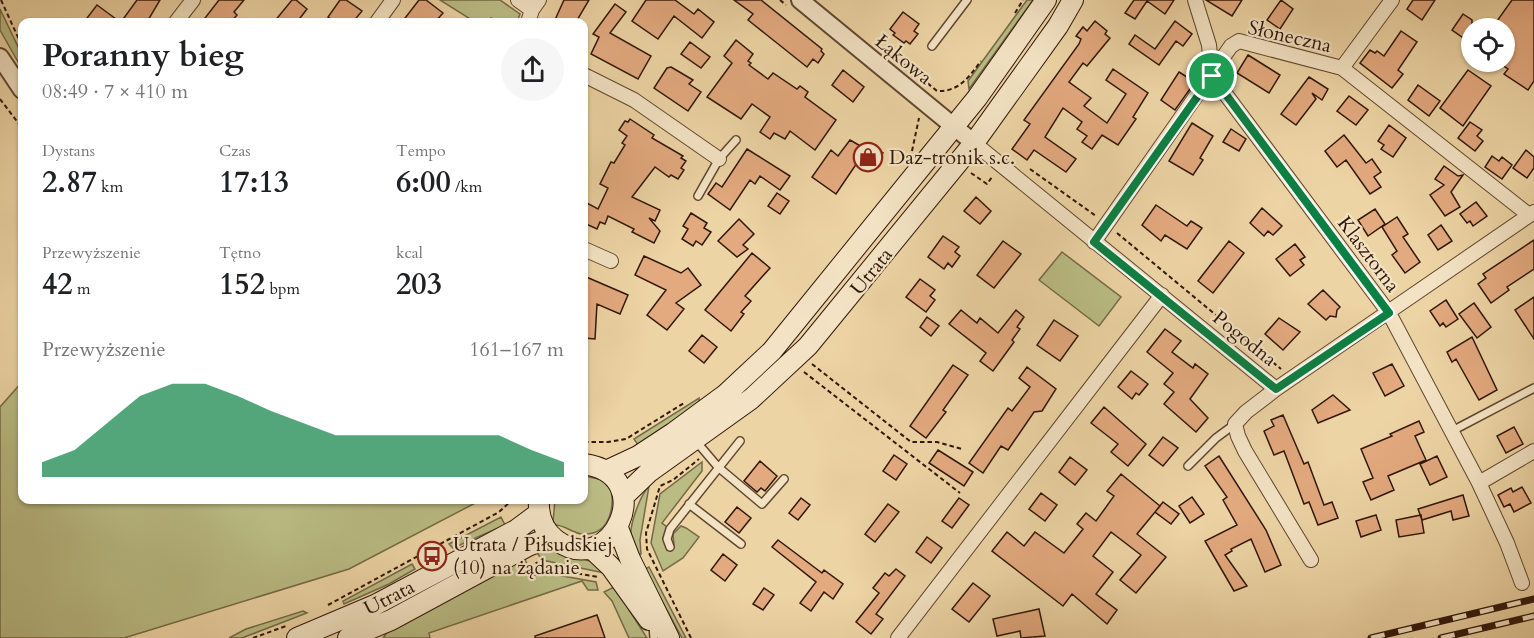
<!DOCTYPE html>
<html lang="pl">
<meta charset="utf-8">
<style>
body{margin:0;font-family:Cardo,serif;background:#f6f6f6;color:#202124;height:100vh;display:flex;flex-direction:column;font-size:22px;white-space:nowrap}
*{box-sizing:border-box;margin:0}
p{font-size:20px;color:#757577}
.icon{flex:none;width:33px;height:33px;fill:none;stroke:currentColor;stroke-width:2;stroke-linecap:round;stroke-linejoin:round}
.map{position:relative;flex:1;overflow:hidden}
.drawer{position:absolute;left:18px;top:18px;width:570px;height:486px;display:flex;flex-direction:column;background:#fff;border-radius:12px;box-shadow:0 2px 4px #0004}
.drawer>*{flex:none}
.controls{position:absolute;left:1461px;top:18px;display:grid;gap:12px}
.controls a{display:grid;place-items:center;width:54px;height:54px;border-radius:50%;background:#fff;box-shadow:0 2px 4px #0004;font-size:30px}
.pin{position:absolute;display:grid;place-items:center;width:51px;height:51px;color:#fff;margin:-26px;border:3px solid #fff;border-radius:50%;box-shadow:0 2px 6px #0007}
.round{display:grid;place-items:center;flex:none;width:63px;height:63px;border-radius:32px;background:#f6f6f6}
.overview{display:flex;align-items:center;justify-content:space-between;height:102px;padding:0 24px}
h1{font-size:33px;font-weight:700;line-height:45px}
.figures{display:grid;grid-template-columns:repeat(3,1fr);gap:9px;height:102px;padding:6px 24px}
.figures div{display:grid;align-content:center}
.figures b{font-size:30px;font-weight:700}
.figures small{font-size:16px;font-weight:400}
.figures p{font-size:16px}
.chart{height:168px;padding:12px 24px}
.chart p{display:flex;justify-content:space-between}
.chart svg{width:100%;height:108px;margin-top:6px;fill:#0b8043;opacity:.7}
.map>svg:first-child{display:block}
.green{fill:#babc84;stroke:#756a47;stroke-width:1.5}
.building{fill:#e3a97f;stroke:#30170a;stroke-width:1.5}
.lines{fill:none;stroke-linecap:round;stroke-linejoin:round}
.service-casing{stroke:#5f4630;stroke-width:10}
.minor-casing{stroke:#5f4630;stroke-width:16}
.tertiary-casing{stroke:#5f4630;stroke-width:20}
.secondary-casing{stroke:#30170a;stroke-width:22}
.path{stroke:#30170a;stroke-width:2;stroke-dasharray:4.5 3;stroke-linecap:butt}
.service{stroke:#f3e3c4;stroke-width:7}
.minor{stroke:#f3e3c4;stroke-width:14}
.tertiary{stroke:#f3e3c4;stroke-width:16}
.secondary{stroke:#f3e3c4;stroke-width:20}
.rail-casing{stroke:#30170a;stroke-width:7}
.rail{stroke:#f3e3c4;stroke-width:4.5;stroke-dasharray:14;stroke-linecap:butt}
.route-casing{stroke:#fff;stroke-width:12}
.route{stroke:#0b8043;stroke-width:8}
.labels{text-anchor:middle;stroke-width:4.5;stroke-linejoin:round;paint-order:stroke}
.street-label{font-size:20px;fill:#30170a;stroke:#f3e3c4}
.poi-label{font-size:20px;fill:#30170a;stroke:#f3e3c4;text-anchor:start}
</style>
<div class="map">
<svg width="1534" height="638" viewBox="0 0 1534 638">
<rect width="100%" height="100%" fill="#edd4a4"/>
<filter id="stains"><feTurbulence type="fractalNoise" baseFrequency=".00333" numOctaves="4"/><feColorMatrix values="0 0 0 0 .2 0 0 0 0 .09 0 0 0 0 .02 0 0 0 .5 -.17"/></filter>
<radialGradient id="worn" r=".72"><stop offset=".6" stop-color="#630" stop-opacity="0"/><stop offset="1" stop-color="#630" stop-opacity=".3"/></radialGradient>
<path class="green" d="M440,0H500L520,14L517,22H499L491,18L488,22H475Z
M1027,0H1033L969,89L968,81Z
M0,9L22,55V69L0,30Z
M1062,252L1121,297L1099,326L1039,280Z
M22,382V500H481L349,569L124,638H0V407Z
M699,398V403L638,445L634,439Z
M702,462V471L662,523L667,527L663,538L667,550L674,545L673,534L681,526L686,528L699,537L683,558L663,571L651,543L660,494Z
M584,476L609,481C616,503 612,536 582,534C572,533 565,525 555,525L553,522L555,500H584Z
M649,486L640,540L641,554L638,557C636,551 632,544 631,538C629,525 640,496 649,486Z
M501,517L505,525L453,548L449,544Z
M547,549L597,563L609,574L542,560L536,551Z
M524,557L532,576L546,573L596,582L598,590H588L582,581L429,633L430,638H383L388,631Z
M412,564L415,569L389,584L344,604L343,601Z
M649,567L686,638H682L645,569Z
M618,585L629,610L647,638H629L612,601L604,592Z
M303,611L307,613L242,638H229L246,629Z"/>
<path class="building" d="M137,0H160L147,22H121Z
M219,0H244L234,12L237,15L231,22H211L205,18Z
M292,0H296L307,9L297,22H274Z
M340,0H346L362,11L353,22H335L328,17Z
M419,0H426L443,13L435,22H402Z
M564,0H589L576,22H554Z
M646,0H675L694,14L698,9L714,22L702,38L674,16L658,39L632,21Z
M734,0H761L822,49L821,51L824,54L818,63L813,59L807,67L748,20L753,14Z
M1134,0H1174L1165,14L1147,1L1135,19L1125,13Z
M1206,0H1242L1232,16Z
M1281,0L1293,9L1280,29L1267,20Z
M1413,0H1435L1422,20L1407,9Z
M1512,0H1534V81L1528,90L1504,74L1508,69L1502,65L1514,48L1504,41V28H1492Z
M615,4L626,12L610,33L651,56L638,79L591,54L599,37L593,34Z
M97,5L120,22H84Z
M903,12L919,24L914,31L918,34L910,44L906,41L904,43L893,35L895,33L890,29Z
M1463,14L1472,20V44L1452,30Z
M1095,21L1107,31L1105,34L1110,38L1087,66L1083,63L1069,82L1091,98L1084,106L1107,123L1126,94L1106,80L1113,69L1148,93L1133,117L1136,119L1118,145L1102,135L1092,149L1082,142L1087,136L1077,129L1082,122L1063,108L1045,137L1076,159L1066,172L1034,150L1027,160L1012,149L1030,124L1024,120L1079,44L1081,39L1076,36L1083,27L1087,31Z
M1175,21L1192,34L1183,46L1176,41L1159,65L1129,44L1135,35L1155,49Z
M1401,31L1417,42L1398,70L1403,74L1392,88L1360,63L1370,50L1375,53L1377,51L1384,56Z
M736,40L753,54L748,61L751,63L749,65L768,79L773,73L797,89L800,86L808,92L805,97L836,120L815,150L790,131L785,139L774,133L770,139L760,132L770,117L752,104L741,119L707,97L732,63L724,56Z
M690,42L710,57L701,68L681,54Z
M1248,55L1280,75L1269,93L1237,73Z
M671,67L693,80L689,84L701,92L688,111L654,88L667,68Z
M843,70L864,87L853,102L832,85Z
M1468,70L1491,86L1463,126L1440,108Z
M1179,72L1195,82L1175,110L1161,100Z
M1309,77L1328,89L1322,100L1312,93L1316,99L1296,125L1281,114Z
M1418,85L1440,101L1429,116L1408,100Z
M1349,96L1368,110L1356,125L1337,111Z
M630,119L654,135L652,138L683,156L681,158L686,161L681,168L684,170L678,179L671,175L669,177L655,167L632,197L660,210L655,221L649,218L660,231L654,243L632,232L634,229L608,216L605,224L600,222L597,229L584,223V212L587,203L598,209L608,188L600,184L611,162L614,163L625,145L622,143L627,136L619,130L625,121L628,122Z
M1470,122L1482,130L1477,136L1483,141L1475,151L1458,138Z
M1192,123L1213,136L1200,158L1203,160L1193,175L1169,161Z
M1389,125L1406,138L1393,157L1381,149L1384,145L1378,141Z
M1231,129L1246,139L1239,151L1223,142Z
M1344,135L1366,163L1372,159L1381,172L1374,177L1381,187L1370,194L1346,160L1337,167L1325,151Z
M850,140L869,151L873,146L883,153L871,169L859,160L836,194L812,177L831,150L838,156Z
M747,149L790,176L780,190L760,176L755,184L750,180L730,210L708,194L716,183L722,187Z
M1526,150L1534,157V168L1527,178L1513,168Z
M1492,156L1499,161L1502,157L1512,165L1502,179L1485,167Z
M1444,166L1458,176L1463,175L1451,192L1460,207L1445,216L1430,195L1444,185L1435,179Z
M777,193L789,201L780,214L768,206Z
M976,197L991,211L980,224L964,211Z
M1476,202L1487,216L1473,226L1470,221L1467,223L1460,214Z
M1156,205L1187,226L1191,221L1202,228L1187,249L1165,235L1161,241L1142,225Z
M1262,208L1282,226L1273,235L1268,231L1264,236L1250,223Z
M1375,209L1385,224L1368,236L1358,220Z
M691,213L707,223L704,228L711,232L702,245L696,241L693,246L682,239L688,229L683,226Z
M1397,217L1408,234L1403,237L1420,262L1405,273L1392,255L1397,251L1382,227Z
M739,219L754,234L743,245L748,249L737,257L718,241Z
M1441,225L1452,241L1438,250L1428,235Z
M943,236L959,247L955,252L960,256L952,267L948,263L944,269L928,257Z
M1534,240V269L1507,287L1509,290L1491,303L1478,284L1486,278L1483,274Z
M1003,241L1021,254L994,288L977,275Z
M1229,241L1244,253L1213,293L1198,281Z
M1295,244L1305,257L1300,260L1304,265L1290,276L1276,259Z
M752,253L770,268L745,296L751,301L741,312L744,314L731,331L705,310Z
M644,256L681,273L688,268L701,285L676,303L684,309L667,330L647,315L666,290L635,275Z
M584,276L628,295L620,314L597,304L595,339L584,338Z
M920,279L935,290L930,296L935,300L926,312L906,297Z
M1323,290L1340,307L1337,310L1336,317L1330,316L1326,320L1308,304Z
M1534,297V339L1515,310Z
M1446,300L1458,319L1446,327L1443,323L1440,326L1430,311Z
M1474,303L1491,327L1477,338L1459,314Z
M961,310L977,323L980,318L998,333L1016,310L1024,317L1017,327L1020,329L1012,340L1014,342L993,371L980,361L986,353L949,324Z
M927,317L939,326L931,336L920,327Z
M1279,318L1300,332L1283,350L1265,334Z
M1054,320L1078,336L1060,361L1037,345Z
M1165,329L1181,341L1172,352L1193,368L1195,364L1208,374L1190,399L1208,418L1196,432L1164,404L1174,392L1164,384L1173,373L1147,352Z
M702,335L717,347L704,363L689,351Z
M1472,337L1497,390L1479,400L1456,359L1452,362L1447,352Z
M1392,364L1404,386L1385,396L1373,373Z
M953,365L968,375L943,410L946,412L926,438L910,426Z
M1027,367L1056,389L1042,411L1034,412L1008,450L1001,446L983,473L969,463L1008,408L1012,411L1030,387L1019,378Z
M1131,371L1148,384L1139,395L1136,393L1132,399L1118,387Z
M1333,395L1350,410L1318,423L1312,410Z
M1104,407L1146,444L1128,466L1111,452L1118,444L1091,423Z
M1283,415L1304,464L1308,462L1324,505L1332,502L1338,518L1318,525L1309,502L1304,504L1284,451L1274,455L1264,431L1274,426L1271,420Z
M1419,421L1424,432L1415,436L1426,460L1388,476L1394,490L1371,500L1363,482L1373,478L1361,449L1392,436L1390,434Z
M1514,427L1523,444L1506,453L1497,436Z
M1163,437L1178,448L1163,466L1149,455Z
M938,450L973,472L964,486L929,463Z
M894,455L907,464L896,480L883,471Z
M1219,456L1266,530L1281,565L1265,572L1251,539L1231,549L1232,551L1225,555L1247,586L1234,591L1205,541L1237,525L1223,500L1227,497L1205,466Z
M1437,456L1447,477L1430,485L1420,464Z
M1070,457L1087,470L1075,485L1059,472Z
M760,461L777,476L765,491L761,488L757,492L744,481Z
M1121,474L1160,506L1137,534L1166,557L1136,593L1120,580L1141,555L1111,532L1093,556L1113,572L1096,594L1117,610L1107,624L1072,594L1063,606L992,551L1007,532L1024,546L1035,532L1064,553L1083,529L1077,524L1086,513L1096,521L1114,496L1107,491Z
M1522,487L1531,503L1514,512L1510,504L1504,507L1498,495L1511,488L1513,492Z
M1041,493L1057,505L1045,521L1029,509Z
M1463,495L1469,516L1453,520L1451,511L1422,520L1418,509Z
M1192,497L1204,514L1190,523L1179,506Z
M801,498L810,505L798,520L789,513Z
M959,498L969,505L952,528L942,521Z
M1163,502L1179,514L1171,524L1155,512Z
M888,504L899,512L875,542L865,534Z
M737,507L751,518L739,533L725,522Z
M1376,515L1381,530L1361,537L1356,521Z
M1421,515L1424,533L1399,537L1396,520Z
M927,537L942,548L931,563L916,552Z
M778,540L822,573L824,570L843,584L833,599L824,592L811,611L800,603L816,582L772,547Z
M723,554L737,565L725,581L711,570Z
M896,569L905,576L876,614L883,619L871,634L856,622L879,593L873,588L885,573L889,576Z
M973,583L990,596L969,622L952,609Z
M764,588L774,595L763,610L753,604Z
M1039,609L1045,636L1021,638L1020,631L997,636L993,619Z
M597,615L605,638H535V636Z"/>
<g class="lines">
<g class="service-casing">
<path id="service" d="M932,46L967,0
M698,196L719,159L736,140
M1452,431L1534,388
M695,440L718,467L762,504L784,479
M1188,466L1216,438L1235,424
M689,504L741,544
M670,547L667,539L670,529L740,441
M653,626L654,638"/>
</g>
<g class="minor-casing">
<path id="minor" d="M518,0L532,10
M1195,0L1209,45L1212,76L1389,313L1479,483L1507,543L1522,583
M176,22L193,0
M377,22L393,0
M528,22L532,10L539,0
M1342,68L1392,0
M584,75L634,100L719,159
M974,143L1276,389L1534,212
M1094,242L1231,46L1239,41L1342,68L1529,215
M584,249L611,261
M1276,389L1246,412L1235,424L1238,436L1245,451L1311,560
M1479,483L1534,451
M898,638L1162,295"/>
</g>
<g class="tertiary-casing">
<path id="tertiary" d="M800,0L974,143
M0,57L22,90"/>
</g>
<g class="secondary-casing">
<path id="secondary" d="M606,471L638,456L673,433L726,394L772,351L977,98L1046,0
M623,497L649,472L751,399L808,346L974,143L1058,26L1073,0
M539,500C538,516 543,530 556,540C611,581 661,475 584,464
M618,528L630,559L669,638
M591,548L611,567L649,620
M297,638L375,605L516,530L539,513
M348,638L391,620L528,546L551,537"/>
</g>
<path class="path" d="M1,0L22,46
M780,0L786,5
M1015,13L1023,0
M887,50L937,91C959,92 969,77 981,61
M0,99L22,128
M912,151L919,118
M1030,169L1096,216
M971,173L987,184L992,177
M1117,233L1281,369
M812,364L911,442H937L962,449
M804,372L960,493
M584,442H608L626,439L684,403
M536,562L539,567L598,577
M328,605L499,512L512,500
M253,638L286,626
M691,638L647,549L646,533L660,486L673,480L699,459"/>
<use href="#service" class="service"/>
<use href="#minor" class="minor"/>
<use href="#tertiary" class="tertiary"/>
<use href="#secondary" class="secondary"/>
<g class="rail-casing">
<path id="rail" d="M1371,638L1534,599
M1441,638L1534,616"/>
</g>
<use href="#rail" class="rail"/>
</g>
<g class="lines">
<g class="route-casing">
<path id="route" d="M1212,76L1389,313L1276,389L1094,242Z"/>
</g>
<use href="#route" class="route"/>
</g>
<defs>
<g id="shop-ring" transform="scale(1.5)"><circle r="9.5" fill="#f3e3c4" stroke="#8f2418" stroke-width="1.5"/><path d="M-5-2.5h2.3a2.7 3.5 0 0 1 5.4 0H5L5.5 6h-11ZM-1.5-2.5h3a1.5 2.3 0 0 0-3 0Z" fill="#8f2418"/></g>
<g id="bus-ring" transform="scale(1.5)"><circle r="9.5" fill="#f3e3c4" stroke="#8f2418" stroke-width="1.5"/><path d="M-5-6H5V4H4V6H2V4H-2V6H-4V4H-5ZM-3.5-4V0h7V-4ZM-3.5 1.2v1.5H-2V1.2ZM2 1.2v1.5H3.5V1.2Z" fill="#8f2418"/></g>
</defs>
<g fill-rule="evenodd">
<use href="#shop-ring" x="868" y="157"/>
<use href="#bus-ring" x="432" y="556"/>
</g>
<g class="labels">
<g class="street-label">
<text transform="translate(1290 36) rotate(13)" y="7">Słoneczna</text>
<text transform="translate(904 59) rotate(39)" y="7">Łąkowa</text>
<text transform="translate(1369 254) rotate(53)" y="7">Klasztorna</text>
<text transform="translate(871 271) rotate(-51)" y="7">Utrata</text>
<text transform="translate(1245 338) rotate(39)" y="7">Pogodna</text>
<text transform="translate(389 597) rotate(-27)" y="7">Utrata</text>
</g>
<g class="poi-label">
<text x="889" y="164">Daz-tronik s.c.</text>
<text x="453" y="551">Utrata / Piłsudskiej<tspan x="453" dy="23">(10) na żądanie</tspan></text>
</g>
</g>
<rect width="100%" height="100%" filter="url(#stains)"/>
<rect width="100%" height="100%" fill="url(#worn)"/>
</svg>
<div class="controls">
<a><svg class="icon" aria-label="locate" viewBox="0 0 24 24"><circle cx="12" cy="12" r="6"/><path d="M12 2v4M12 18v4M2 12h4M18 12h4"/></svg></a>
</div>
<div class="pin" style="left:1212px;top:76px;background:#1e9e55"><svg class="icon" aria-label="arrive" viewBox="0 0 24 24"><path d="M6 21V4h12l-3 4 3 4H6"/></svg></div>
<section class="drawer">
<div class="overview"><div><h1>Poranny bieg</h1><p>08:49 · 7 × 410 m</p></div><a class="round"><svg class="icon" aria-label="share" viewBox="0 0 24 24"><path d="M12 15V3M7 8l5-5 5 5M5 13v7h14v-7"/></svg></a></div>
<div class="figures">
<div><p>Dystans</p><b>2.87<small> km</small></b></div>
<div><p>Czas</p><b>17:13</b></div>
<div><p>Tempo</p><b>6:00<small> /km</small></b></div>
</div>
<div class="figures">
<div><p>Przewyższenie</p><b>42<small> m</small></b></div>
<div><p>Tętno</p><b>152<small> bpm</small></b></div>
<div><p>kcal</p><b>203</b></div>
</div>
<div class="chart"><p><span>Przewyższenie</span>161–167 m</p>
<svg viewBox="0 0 160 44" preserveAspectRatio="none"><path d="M0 44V38L10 33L20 22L30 11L40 6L50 6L60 11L70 17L80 22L90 27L100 27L110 27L120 27L130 27L140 27L150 33L160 38V44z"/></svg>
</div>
</section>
</div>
